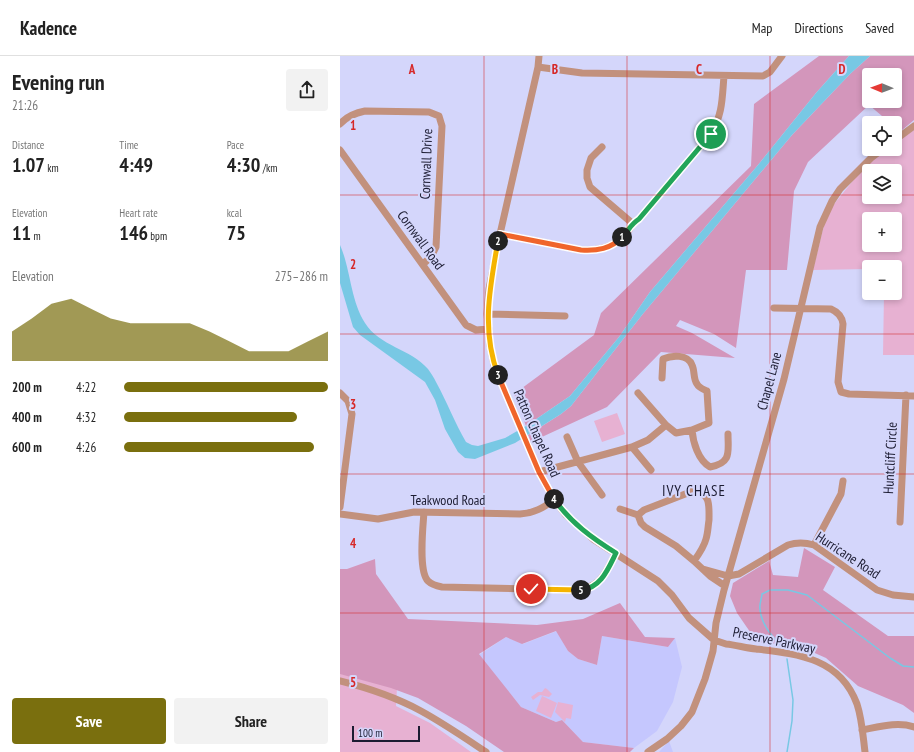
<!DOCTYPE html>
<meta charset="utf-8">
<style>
body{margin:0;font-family:"PT Sans Narrow",sans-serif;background:#f2f2f2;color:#222;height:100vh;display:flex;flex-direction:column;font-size:15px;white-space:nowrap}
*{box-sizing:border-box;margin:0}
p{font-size:13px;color:#767676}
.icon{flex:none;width:22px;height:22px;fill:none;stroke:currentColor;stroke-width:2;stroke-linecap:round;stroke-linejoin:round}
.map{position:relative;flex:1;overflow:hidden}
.sheet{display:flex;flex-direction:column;background:#fff;width:340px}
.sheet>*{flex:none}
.needle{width:26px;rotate:271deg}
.controls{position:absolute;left:522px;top:12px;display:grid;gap:8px}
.controls a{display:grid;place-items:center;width:40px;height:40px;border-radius:4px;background:#fff;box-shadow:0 2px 6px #0003;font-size:20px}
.scale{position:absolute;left:12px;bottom:10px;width:68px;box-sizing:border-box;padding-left:4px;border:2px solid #1c1c32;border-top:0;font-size:11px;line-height:14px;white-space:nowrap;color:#1c1c32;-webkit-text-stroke:3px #d4d6fb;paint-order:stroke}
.pin{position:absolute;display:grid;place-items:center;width:34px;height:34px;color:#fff;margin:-17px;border:2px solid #fff;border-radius:50%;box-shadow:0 1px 4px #0007}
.km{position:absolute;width:20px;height:20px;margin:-10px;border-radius:50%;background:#222;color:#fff;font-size:11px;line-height:20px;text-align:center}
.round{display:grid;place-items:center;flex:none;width:42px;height:42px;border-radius:4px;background:#f2f2f2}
.headline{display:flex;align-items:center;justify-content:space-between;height:68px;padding:0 12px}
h1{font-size:22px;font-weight:700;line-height:30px}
.metrics{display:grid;grid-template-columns:repeat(3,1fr);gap:6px;height:68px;padding:4px 12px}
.metrics div{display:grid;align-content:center}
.metrics b{font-size:20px;font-weight:700}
.metrics small{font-size:11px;font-weight:400}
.metrics p{font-size:11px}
.chart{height:112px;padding:8px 12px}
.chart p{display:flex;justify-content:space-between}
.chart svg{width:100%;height:72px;margin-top:4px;fill:#7a6f0e;opacity:.7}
.action{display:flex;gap:8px;margin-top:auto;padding:8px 12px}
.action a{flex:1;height:46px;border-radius:4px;background:#7a6f0e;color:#fff;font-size:16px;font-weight:700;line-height:46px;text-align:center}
.action a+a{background:#f2f2f2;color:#222}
ul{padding:0 12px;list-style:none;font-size:13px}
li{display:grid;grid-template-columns:64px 48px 1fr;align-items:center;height:30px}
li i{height:10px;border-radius:5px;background:#7a6f0e}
header{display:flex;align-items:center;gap:24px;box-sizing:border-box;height:56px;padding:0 20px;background:#fff;border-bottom:1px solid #e0e0e0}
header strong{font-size:19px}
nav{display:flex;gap:22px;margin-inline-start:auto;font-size:14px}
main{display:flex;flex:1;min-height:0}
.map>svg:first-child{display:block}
.built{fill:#c5c7fe}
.green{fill:#e7b1d2;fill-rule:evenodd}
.forest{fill:#d396bb;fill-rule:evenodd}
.water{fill:#78c8e4}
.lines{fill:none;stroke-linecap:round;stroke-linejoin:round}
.stream{stroke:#78c8e4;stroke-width:1.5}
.minor{stroke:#c2917d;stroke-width:7}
.split-1-casing{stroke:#fff;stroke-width:8}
.split-2-casing{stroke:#fff;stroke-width:8}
.split-3-casing{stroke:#fff;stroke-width:8}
.split-4-casing{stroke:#fff;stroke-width:8}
.split-5-casing{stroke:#fff;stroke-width:8}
.split-6-casing{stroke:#fff;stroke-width:8}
.split-1{stroke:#22a559;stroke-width:5}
.split-2{stroke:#f0652b;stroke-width:5}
.split-3{stroke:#f5b400;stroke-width:5}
.split-4{stroke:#f0652b;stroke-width:5}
.split-5{stroke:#22a559;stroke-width:5}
.split-6{stroke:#f5b400;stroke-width:5}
.grid{fill:none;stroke:#d62828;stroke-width:1;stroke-opacity:0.55}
.labels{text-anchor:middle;stroke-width:4;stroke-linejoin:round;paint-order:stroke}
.street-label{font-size:14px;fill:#1c1c32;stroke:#d4d6fb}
.neighbourhood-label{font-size:15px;letter-spacing:1px;fill:#1c1c32;stroke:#d4d6fb}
.grid-label{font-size:13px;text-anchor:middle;font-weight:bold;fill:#d62828;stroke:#d4d6fb;stroke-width:4;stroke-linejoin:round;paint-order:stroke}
</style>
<header>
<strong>Kadence</strong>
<nav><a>Map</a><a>Directions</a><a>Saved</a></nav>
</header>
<main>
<section class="sheet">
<div class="headline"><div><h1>Evening run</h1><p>21:26</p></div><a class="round"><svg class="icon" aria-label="share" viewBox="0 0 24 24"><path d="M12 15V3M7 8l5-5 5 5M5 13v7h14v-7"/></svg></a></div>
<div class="metrics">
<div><p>Distance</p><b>1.07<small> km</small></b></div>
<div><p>Time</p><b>4:49</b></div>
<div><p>Pace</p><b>4:30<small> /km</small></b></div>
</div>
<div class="metrics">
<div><p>Elevation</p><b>11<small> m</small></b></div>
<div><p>Heart rate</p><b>146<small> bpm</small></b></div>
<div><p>kcal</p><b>75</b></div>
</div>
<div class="chart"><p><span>Elevation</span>275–286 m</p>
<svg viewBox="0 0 160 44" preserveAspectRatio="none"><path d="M0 44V26L10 18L20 9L30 6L40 12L50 18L60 21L70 21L80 21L90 21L100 26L110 32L120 38L130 38L140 38L150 32L160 26V44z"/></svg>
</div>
<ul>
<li><b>200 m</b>4:22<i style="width:100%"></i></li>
<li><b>400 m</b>4:32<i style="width:85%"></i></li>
<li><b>600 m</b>4:26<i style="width:93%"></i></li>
</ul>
<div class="action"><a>Save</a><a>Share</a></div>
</section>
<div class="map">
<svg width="574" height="696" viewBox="0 0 574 696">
<rect width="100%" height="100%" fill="#d4d6fb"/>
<path class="built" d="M217,575L228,595L238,603L257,609L262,580L328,591L335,582L342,611L333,646L317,675L294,692L243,686L222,664L216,666L181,651L139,599L166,581L183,588Z
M329,685L333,696H319Z"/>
<path class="green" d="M574,74V299H543L544,237H555V211H529V213L473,214L487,157L528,106L547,93H555V87ZM529,115H555V141H529ZM529,163H555V189H529Z
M277,357L285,378L262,386L254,365Z
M0,610L57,632L56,650L90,667L131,696H0Z
M205,632L207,633L212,638L209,641L200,639L193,644L191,641L198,636H202Z
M202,640L217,647L211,662L196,655Z
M218,646L233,649L231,663L226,662L225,666L215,656Z"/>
<path class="forest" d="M479,0H509L476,37L418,109L310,236L279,281L230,340L186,370L174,338L254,279L261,257L411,110L414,48Z
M530,0H574V64L555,80V67H545L542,60L529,49L468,106L454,135L447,214H406L396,292L374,278L340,264L336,270L352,277L395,302L321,296L267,351L191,386L188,379L221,358L231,350L302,259L452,79L510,18ZM529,19H555V45H529Z
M464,492L495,511L483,534L548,580H574V657L563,649L518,630L486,602L459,590L417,586L397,557L390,540L393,527L429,505L433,519L458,521Z
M35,503L36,518L68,563L197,569L243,563L280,547L305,581L335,582L328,591L262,580L257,609L238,603L228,595L216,575L182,588L166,581L139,598L181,651L216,666L222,664L243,686L294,692L290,696H164L126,670L78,642L51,632L0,618V513H7Z"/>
<path class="water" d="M509,0H530L510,18L452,79L302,259L231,350L221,358L175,387L135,403L125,402L118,396L105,373L95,344L85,326L20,279L13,271L0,227V189C11,214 10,243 25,267C39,290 71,293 88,313C91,317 94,322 96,326C107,346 115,367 126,386L132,389L138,390L165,382L186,370L230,340L279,281L310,236L418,109L476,37Z"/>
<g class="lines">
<path class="stream" d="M443,592C433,581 421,569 420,553C419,548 422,542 422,538L430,534H448L467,539L550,602L563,610L574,611
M447,603L453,644L452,665L447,696"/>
<path class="minor" d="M199,0L198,11L160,178L149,233L147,258L150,289L154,309L199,416L214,444L226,459L253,483L318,525L332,539L349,562L374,584L386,588C396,589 406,592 416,593C458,598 500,602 517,648C522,663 523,680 525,696
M198,11L242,17L423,20L430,16L442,0
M0,68C7,60 15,57 25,55L89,56L99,60L102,70L96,191L91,201L83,208
M555,84L574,70
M262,91L251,102L247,114V122L250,131L292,167
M0,94L126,269L136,274L149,273
M160,178L241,194C259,195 277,191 289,174C292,169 293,166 299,163L371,78C383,57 382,43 384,20
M434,252L491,253C498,256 502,260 503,268L498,326L501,336L509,338L574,340
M147,258L225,260
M0,337L8,345L12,358L0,451
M298,337L326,369
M352,374C353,386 358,404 370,411C392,407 388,396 388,378
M227,381L238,406L262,439
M292,391L311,414
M199,416L292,391L308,384L326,369L336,377L352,374L369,367L367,335C363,333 359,332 357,328C353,323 355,315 352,309C348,298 332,299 323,303L322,322
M353,435C371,437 369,449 369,464C368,470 368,477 366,483C364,491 359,498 354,505L336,490L305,471L301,467L298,459L304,454Z
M280,453L298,459
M84,456C83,471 78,515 88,525C92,529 97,530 102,531L236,534C261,532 265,517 276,497
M0,458L38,463L74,456L180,458C194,457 203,452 214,444
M560,466L566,339
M474,489L501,438L503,425
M354,505L370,520L385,530
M363,513L388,520L399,518L448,489C457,486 464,486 474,489L537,534L553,539L574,541
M0,625C28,632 55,641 81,655C103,667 125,682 146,696
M522,674C538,671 558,665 574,671
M308,696L327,683L341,670L352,656L365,623L373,595L376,567L384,534L444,323L480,171L492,145L500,133L531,102L543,93"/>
</g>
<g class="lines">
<g class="split-1-casing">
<path id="split-1" d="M282,181C289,174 291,168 299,163L371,78"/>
</g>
<g class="split-2-casing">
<path id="split-2" d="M158,185L160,178L241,194C257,195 271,193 282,181"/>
</g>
<g class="split-3-casing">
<path id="split-3" d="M158,185C150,231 141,273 158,319"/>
</g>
<g class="split-4-casing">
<path id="split-4" d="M158,319L199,416L214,443"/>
</g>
<g class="split-5-casing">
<path id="split-5" d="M214,443C231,467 252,482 276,497C268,513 261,532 241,534"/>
</g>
<g class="split-6-casing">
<path id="split-6" d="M191,533L241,534"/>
</g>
<use href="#split-1" class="split-1"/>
<use href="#split-2" class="split-2"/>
<use href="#split-3" class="split-3"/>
<use href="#split-4" class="split-4"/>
<use href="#split-5" class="split-5"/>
<use href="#split-6" class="split-6"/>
</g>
<path class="grid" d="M144,0V696M287,0V696M430,0V696M0,139H529M555,139H574M0,278H574M0,418H574M0,557H574"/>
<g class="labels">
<g class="street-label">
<text transform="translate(86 108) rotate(-88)" y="5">Cornwall Drive</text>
<text transform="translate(81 184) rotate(54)" y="5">Cornwall Road</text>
<text transform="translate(429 325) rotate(-75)" y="5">Chapel Lane</text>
<text transform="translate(197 377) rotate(66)" y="5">Patton Chapel Road</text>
<text transform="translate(550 402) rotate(-87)" y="5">Huntcliff Circle</text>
<text x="108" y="449">Teakwood Road</text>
<text transform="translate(508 499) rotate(33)" y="5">Hurricane Road</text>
<text transform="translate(434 584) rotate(12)" y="5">Preserve Parkway</text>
</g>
<g class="neighbourhood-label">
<text x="354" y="440">IVY CHASE</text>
</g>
</g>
<g class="grid-label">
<text x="72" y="18">A</text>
<text x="215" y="18">B</text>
<text x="359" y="18">C</text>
<text x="502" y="18">D</text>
<text x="13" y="74">1</text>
<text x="13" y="213">2</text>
<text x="13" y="353">3</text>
<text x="13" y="492">4</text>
<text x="13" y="631">5</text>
</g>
</svg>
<div class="controls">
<a><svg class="needle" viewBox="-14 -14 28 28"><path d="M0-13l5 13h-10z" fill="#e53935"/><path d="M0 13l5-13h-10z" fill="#767676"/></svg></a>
<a><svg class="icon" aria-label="locate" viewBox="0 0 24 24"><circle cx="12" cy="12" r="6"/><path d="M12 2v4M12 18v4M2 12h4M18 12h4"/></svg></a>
<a><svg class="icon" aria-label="layers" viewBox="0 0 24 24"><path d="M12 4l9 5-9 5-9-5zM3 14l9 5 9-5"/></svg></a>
<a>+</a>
<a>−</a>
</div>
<div class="scale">100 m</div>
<div class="pin" style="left:371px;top:78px;background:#1e9e55"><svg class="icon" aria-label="arrive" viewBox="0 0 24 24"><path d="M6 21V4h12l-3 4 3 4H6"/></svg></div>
<div class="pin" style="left:191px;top:533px;background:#d93025"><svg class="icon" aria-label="check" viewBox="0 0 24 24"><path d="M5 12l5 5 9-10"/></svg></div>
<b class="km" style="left:282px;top:181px">1</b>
<b class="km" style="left:158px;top:185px">2</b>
<b class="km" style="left:158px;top:319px">3</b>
<b class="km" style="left:214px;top:443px">4</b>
<b class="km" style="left:241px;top:534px">5</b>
</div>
</main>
